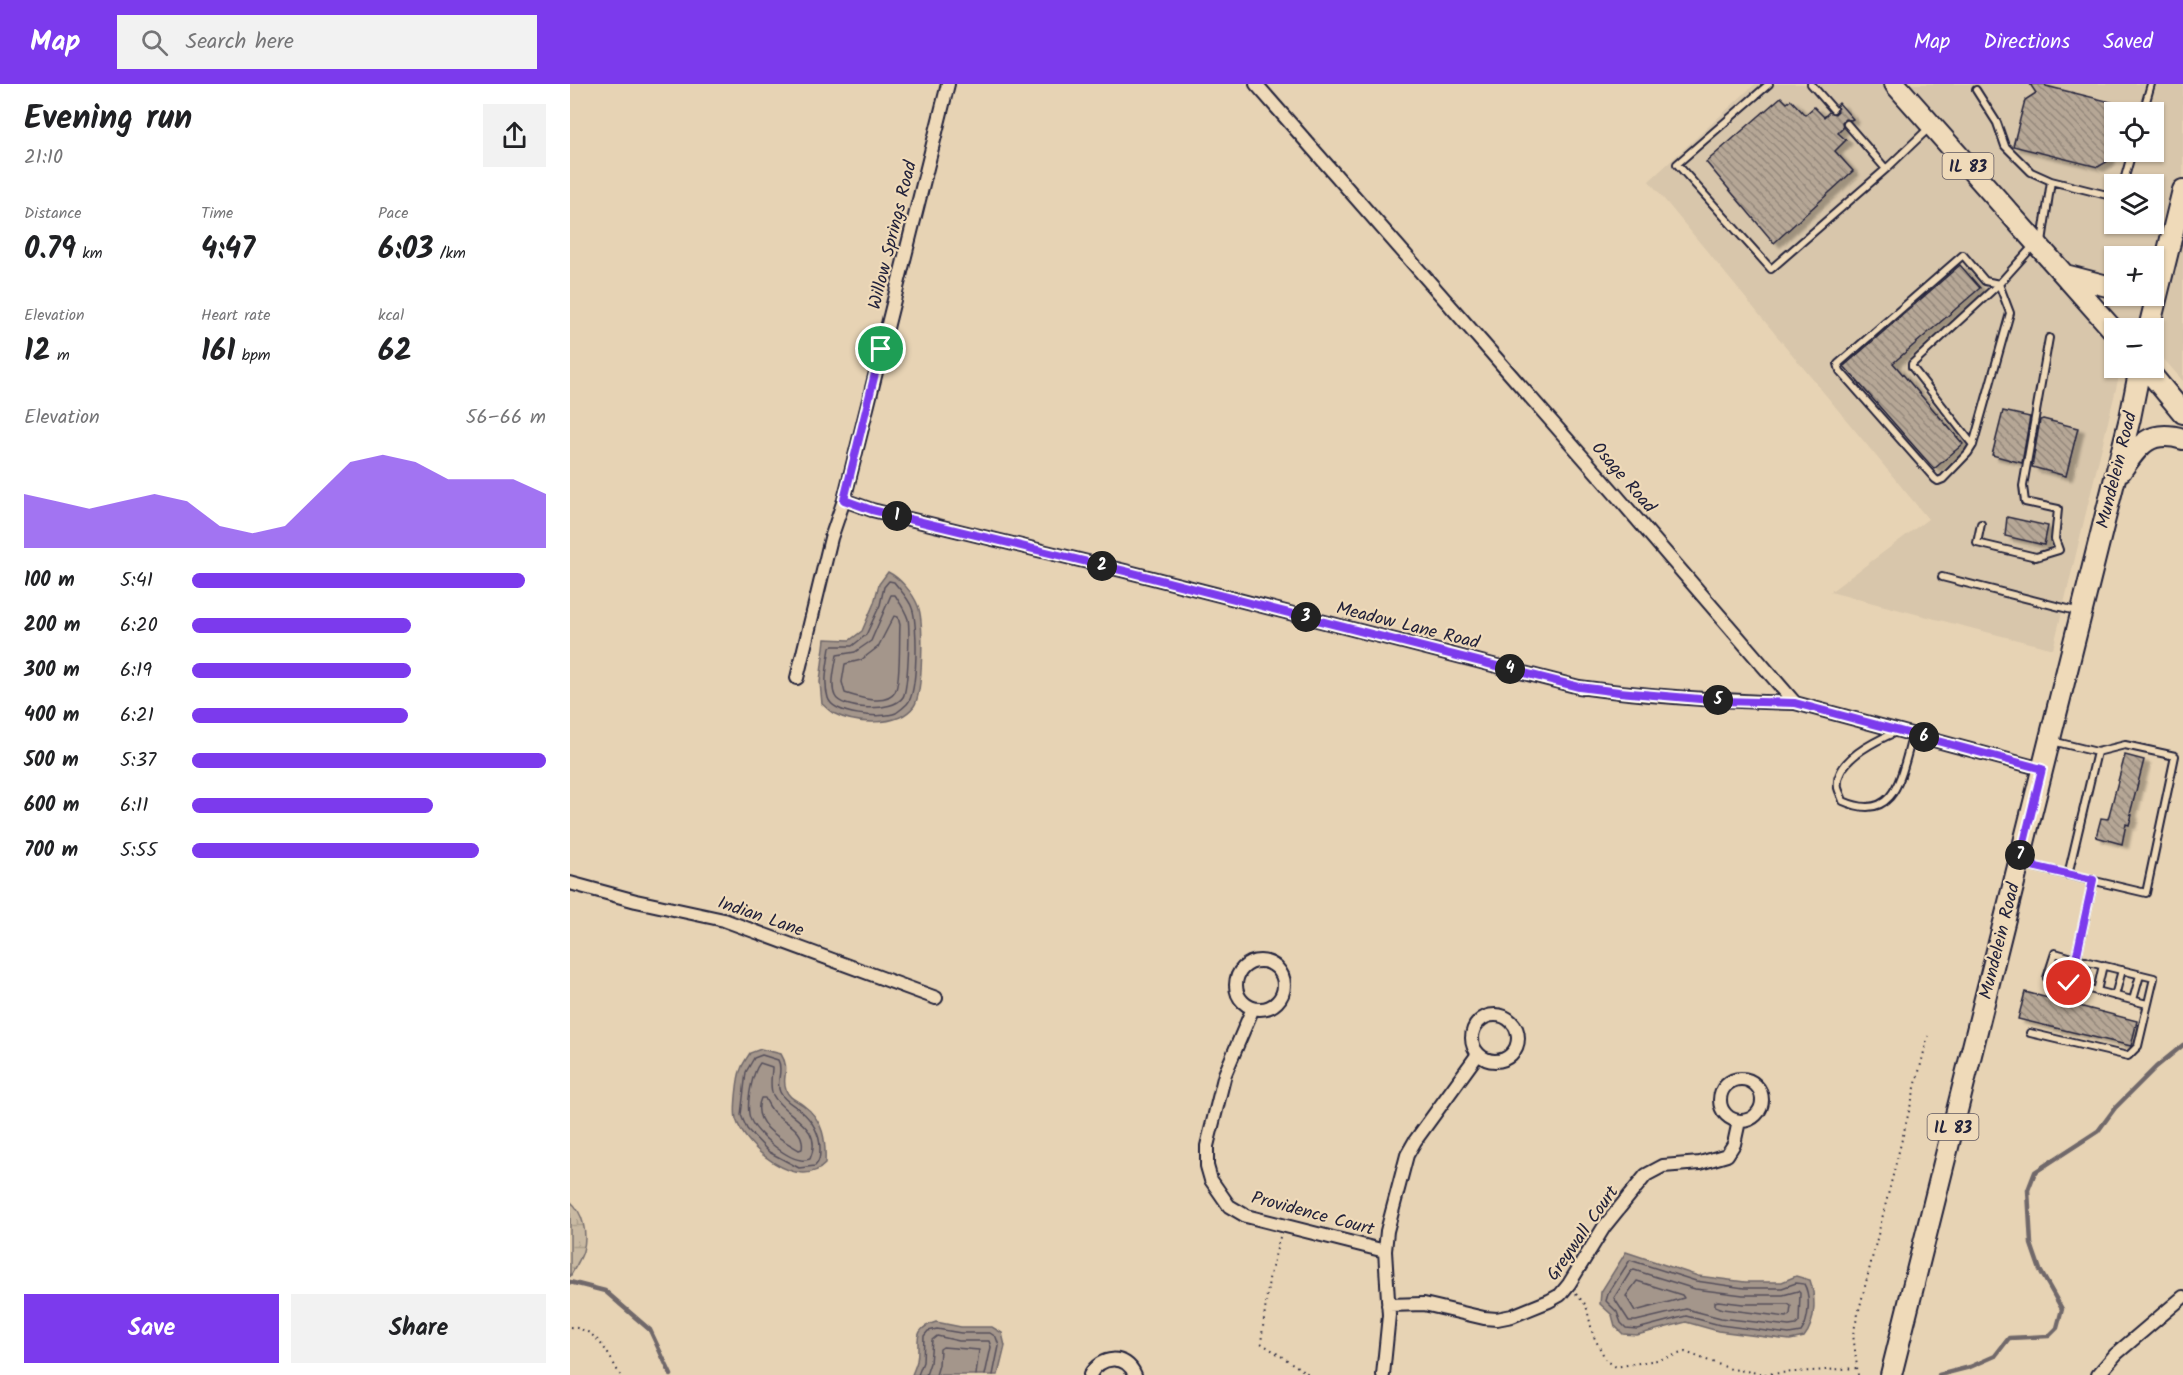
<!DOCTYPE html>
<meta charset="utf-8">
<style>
body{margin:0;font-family:Kalam,sans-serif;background:#f2f2f2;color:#202124;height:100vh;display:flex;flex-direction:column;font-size:22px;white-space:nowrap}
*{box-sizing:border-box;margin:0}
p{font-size:20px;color:#757577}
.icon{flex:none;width:33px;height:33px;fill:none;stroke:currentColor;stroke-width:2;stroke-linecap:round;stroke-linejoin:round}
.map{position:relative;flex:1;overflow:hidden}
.side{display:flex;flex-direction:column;background:#fff;width:570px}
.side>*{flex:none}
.fabs{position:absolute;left:1534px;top:18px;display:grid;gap:12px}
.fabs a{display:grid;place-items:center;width:60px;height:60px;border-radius:0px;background:#fff;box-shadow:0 2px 4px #0004;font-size:30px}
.pin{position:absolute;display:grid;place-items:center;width:51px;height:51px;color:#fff;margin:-26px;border:3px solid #fff;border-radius:50%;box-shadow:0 2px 6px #0007}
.km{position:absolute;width:30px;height:30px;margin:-15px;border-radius:50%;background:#222;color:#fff;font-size:16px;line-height:30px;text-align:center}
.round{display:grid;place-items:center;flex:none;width:63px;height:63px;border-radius:0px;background:#f2f2f2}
.head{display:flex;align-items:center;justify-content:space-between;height:102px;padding:0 24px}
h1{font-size:33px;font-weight:700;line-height:45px}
.figures{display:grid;grid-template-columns:repeat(3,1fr);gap:9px;height:102px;padding:6px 24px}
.figures div{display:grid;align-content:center}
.figures b{font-size:30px;font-weight:700}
.figures small{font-size:16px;font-weight:400}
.figures p{font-size:16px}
.chart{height:168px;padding:12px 24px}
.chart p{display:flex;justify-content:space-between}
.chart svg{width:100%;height:108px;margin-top:6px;fill:#7c3aed;opacity:.7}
.button{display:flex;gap:12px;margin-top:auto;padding:12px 24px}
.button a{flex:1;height:69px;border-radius:0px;background:#7c3aed;color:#fff;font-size:24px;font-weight:700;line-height:69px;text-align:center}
.button a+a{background:#f2f2f2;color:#202124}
ul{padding:0 24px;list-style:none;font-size:20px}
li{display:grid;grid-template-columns:96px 72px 1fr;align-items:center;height:45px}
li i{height:15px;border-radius:8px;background:#7c3aed}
header{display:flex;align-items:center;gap:36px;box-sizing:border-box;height:84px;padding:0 30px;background:#7c3aed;color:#fff}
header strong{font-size:28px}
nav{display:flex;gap:33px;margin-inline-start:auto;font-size:21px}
.search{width:420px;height:54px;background:#f2f2f2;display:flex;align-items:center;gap:15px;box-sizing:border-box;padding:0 21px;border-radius:0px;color:#757577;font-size:22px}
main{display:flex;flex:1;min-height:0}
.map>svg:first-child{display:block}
.built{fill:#d8c6ab;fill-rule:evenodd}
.wetland{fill:url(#wetland-marsh);stroke:#766e6e;stroke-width:1.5}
.water{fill:#a4968b;stroke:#70686b;stroke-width:1.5}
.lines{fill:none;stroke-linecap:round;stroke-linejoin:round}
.shore{stroke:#56505b;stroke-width:1.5}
.stream{stroke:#70686b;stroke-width:4.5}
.building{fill:url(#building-back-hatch);stroke:#22223b;stroke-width:1.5;filter:url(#shadow)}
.lane-casing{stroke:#22223b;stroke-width:10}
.street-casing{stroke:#22223b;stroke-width:16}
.primary-casing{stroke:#22223b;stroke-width:24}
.path{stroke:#22223b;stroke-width:2;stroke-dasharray:1.5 4.5;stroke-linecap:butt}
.lane{stroke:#efdab9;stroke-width:6}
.street{stroke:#efdab9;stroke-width:12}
.primary{stroke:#efdab9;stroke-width:20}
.route-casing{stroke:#fff;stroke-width:12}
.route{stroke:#7c3aed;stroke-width:8}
.labels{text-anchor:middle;stroke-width:4.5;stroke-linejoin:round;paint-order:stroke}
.shield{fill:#efdab9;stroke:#605961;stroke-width:1.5}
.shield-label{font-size:16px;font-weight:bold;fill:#22223b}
.street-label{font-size:18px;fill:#22223b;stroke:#efdab9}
</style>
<header>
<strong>Map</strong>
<div class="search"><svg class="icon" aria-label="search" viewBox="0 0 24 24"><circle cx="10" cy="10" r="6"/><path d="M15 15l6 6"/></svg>Search here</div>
<nav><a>Map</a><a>Directions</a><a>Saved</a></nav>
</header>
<main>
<section class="side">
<div class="head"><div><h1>Evening run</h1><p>21:10</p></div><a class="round"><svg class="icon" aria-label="share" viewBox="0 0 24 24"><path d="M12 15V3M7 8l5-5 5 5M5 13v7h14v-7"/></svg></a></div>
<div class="figures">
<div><p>Distance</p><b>0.79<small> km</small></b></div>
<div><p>Time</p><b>4:47</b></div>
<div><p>Pace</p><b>6:03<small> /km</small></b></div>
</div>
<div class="figures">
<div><p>Elevation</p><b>12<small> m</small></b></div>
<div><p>Heart rate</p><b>161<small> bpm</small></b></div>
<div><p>kcal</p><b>62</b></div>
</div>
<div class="chart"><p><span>Elevation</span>56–66 m</p>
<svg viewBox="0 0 160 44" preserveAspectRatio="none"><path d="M0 44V22L10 25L20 28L30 25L40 22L50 25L60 35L70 38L80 35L90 22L100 9L110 6L120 9L130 16L140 16L150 16L160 22V44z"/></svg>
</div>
<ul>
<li><b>100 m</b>5:41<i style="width:94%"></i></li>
<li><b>200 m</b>6:20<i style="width:62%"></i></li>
<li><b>300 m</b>6:19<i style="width:62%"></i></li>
<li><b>400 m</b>6:21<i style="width:61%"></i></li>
<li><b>500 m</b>5:37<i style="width:100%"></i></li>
<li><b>600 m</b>6:11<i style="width:68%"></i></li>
<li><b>700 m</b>5:55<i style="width:81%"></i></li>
</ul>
<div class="button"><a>Save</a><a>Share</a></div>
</section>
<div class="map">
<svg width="1613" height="1291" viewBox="0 0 1613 1291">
<defs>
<pattern id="wetland-marsh" width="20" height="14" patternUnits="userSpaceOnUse" patternTransform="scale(1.5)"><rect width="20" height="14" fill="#c9b9a2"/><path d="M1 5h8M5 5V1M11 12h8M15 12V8" fill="none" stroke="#ac9f8c"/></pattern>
<pattern id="building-back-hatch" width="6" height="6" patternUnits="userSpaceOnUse" patternTransform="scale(1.5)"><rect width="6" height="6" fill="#b6a796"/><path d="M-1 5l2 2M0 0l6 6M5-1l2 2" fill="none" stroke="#94887c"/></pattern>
<filter id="shadow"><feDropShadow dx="6" dy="4" stdDeviation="1.5" flood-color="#0004"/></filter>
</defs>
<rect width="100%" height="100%" fill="#e7d3b4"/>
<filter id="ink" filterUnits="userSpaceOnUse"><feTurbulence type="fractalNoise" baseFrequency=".0167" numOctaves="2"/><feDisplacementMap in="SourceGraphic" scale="12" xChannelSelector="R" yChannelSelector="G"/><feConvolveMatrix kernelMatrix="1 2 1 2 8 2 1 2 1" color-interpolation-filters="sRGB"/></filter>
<g filter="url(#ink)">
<path class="built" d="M1185,0H1613V297L1584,264V244H1568L1562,238L1560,244H1545V284H1551L1483,565L1260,508L1358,435L1079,97ZM1545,28H1584V68H1545ZM1545,100H1584V140H1545ZM1545,172H1584V212H1545Z"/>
<path class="wetland" d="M0,1117C13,1128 18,1150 13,1167C11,1175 4,1185 0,1193Z"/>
<path class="water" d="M318,488C330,494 343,509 348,522C354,537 353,609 344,622C328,644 284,640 263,629C259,627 255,622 252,620L250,598L255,555L280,556L292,547L304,519L309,500Z
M191,965L211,970C221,986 211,993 216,1006C219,1014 226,1016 233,1021C254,1036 256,1057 255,1080C229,1108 175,1064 166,1035C164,1027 167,993 171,985C173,979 177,974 180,969Z
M1056,1168L1128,1192L1175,1198H1212L1226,1192L1240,1196C1246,1214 1246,1238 1234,1253L1220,1256L1148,1247L1116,1238L1067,1251L1053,1250L1045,1242L1042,1231L1030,1220L1031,1208Z
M366,1238L391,1243H422L432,1249L435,1262L428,1291H342C343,1287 346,1282 347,1277C351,1257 340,1246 366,1238Z"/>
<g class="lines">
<path class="shore" d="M319,497L324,498C330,506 339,515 342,524C348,539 348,609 337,620C334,623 329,627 326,629C312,635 263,631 258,614C253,598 258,579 260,563L263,562H282L296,551L310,521L314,503Z
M321,511H325C330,519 335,526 338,535C340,546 338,605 333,613C323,629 271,626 265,612C260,601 265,583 267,571L285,568L301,557Z
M324,532L328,533L330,541C329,554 331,598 325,608C316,623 287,613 275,609L272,598L275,580L291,576L308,563Z
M192,971L208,976C214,986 205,998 210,1008C215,1018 223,1020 231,1027C242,1036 250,1050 250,1064C250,1072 250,1077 245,1082L229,1084L199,1068L177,1045L171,1031L176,988L184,974Z
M190,979L202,983C202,991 199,1002 203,1011C214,1033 255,1041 240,1075C239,1075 232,1077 231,1076C215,1074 181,1046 179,1030C177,1017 182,989 190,979Z
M191,1014H195C198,1020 201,1027 207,1031C219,1041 235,1047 232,1065L229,1066C210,1055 180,1039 191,1014Z
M1060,1176L1126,1197L1174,1204H1212L1226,1199L1234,1200C1241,1212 1239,1237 1231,1248L1219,1250L1150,1241L1116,1232L1067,1245L1056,1244L1051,1239L1047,1228L1036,1217L1038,1210Z
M1064,1186L1125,1205L1173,1211H1213L1228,1207L1230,1209L1229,1238L1226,1241L1219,1242L1151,1234L1116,1225L1066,1237H1059L1044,1214L1061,1187Z
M1067,1197L1112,1211L1114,1214L1065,1227L1056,1212Z
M1148,1217L1173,1220H1218L1221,1222L1220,1230L1217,1233L1153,1225L1145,1222V1218Z
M348,1291L353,1278L354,1252L358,1247L367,1245L391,1249H420L426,1253L429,1262L423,1291
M356,1291L360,1279L362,1256L367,1252L389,1257H419L421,1263L415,1291
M366,1291L369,1281L370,1265L373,1263L409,1266L406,1291"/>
<path class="stream" d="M0,1198L35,1207L80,1246L101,1291
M1369,1291L1400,1283L1425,1272L1439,1254L1479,1252L1487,1244L1492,1225L1470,1186L1461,1160L1458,1106L1465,1088L1528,1047L1545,1024L1586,983L1613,961"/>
</g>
<path class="building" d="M1460,0H1475L1476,2L1545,19V49L1538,77L1528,83L1443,62L1455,16L1466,9Z
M1211,13L1217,19L1221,16L1235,31L1244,23L1254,33L1259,28L1265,30L1268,27L1267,21L1269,19L1283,35L1281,36L1275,35L1272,38L1273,44L1268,49L1276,56L1265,67L1283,87L1204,159L1136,78Z
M1390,181L1410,204L1323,279L1393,360L1364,385L1274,282Z
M1433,327L1460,333L1452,379L1422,371Z
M1473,335L1508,344L1496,392L1462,383L1470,336Z
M1437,433L1478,442L1474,461L1435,452Z
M1555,671L1574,676L1560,730L1562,731L1559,741L1556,740L1552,760L1526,753L1531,734L1538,735Z
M1455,908L1567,937L1561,962L1448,935Z"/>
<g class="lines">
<g class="lane-casing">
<path id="lane" d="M1199,0L1107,80L1201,185L1316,85
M1241,0L1263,25
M1406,6L1427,39L1435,62L1461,88L1481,97L1545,113
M1573,28L1581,0
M1277,40L1316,85L1359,44
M1553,100L1562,68
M1472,158L1481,97
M1403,361L1342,283V280L1429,200L1440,229L1403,361L1398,369L1373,395L1368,397L1365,395L1270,287L1268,280L1393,171L1415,197L1429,200L1464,161
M1411,440L1407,459L1466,473L1489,466L1485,455L1488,425L1455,418L1453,402L1479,254
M1372,493L1510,528
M1326,648C1305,657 1264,676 1268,704C1269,708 1272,713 1273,717C1327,741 1331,689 1343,650
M1482,657L1527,668L1498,791
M1452,780L1576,809L1605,672L1555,661L1527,668
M1523,797L1506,875L1485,869L1477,894L1577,920
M1509,902L1516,877
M1527,907L1533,881
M1545,912L1552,886
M1563,916L1570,891
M1460,949L1558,972L1568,962L1584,894L1506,875L1499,899"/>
</g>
<g class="street-casing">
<path id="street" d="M686,0L1046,411L1225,619L1472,685
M274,416L302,426L555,487L1009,603C1081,613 1153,617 1225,619
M227,594L261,454L274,416L378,0
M0,799L66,817L154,836L366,914
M666 901a24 24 0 1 1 48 0a24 24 0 1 1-48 0Z
M683,924L655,990L637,1062V1082L641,1096L659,1122L676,1132L815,1167
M902 954a23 23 0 1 1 46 0a23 23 0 1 1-46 0Z
M1150 1016a21 21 0 1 1 42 0a21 21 0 1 1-42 0Z
M818,1221L854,1220L914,1234L927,1235L942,1232L979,1217L990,1211L999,1200L1034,1143L1076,1091L1093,1082L1130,1079L1157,1071L1164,1060L1169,1037
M520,1291C530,1272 556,1269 565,1291
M813,1291L819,1231L815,1167L817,1147L837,1071L845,1057L908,970
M1528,1291L1546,1270L1613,1213"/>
</g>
<g class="primary-casing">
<path id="primary" d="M1325,0L1545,248
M1495,191L1545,204
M1579,244L1613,106
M1576,284L1613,329
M1551,387C1569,361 1579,345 1613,355
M1321,1291L1560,334L1570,284"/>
</g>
<path class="path" d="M710,1153L699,1195L691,1259L740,1291
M1006,1210L1016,1221L1023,1251L1036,1276L1046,1283L1092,1275L1115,1268L1161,1285L1195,1290L1287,1284
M0,1243C28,1245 38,1270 50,1291
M1288,1291L1283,1250L1358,952"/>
<use href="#lane" class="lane"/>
<use href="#street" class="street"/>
<use href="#primary" class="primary"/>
</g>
</g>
<g class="lines" filter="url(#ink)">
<g class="route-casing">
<path id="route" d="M311,265L274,416L302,426L555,487L1009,603L1049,608L1153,617L1225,619L1472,685L1449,779L1523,796L1506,875L1499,899"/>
</g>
<use href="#route" class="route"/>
</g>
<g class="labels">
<g class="shield">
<rect x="1372.5" y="69" width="51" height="26" rx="4.5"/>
<rect x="1357.5" y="1030" width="51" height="26" rx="4.5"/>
</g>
<g class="shield-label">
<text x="1398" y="88">IL 83</text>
<text x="1383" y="1049">IL 83</text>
</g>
<g class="street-label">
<text transform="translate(322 151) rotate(-76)" y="6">Willow Springs Road</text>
<text transform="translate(1546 386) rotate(-76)" y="6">Mundelein Road</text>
<text transform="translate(1054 393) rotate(49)" y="6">Osage Road</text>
<text transform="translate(838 541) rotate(14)" y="6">Meadow Lane Road</text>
<text transform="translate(191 832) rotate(19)" y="6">Indian Lane</text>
<text transform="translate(1429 857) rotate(-76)" y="6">Mundelein Road</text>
<text transform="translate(743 1129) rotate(15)" y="6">Providence Court</text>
<text transform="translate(1012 1149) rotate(-55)" y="6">Greywall Court</text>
</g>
</g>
</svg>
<div class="fabs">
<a><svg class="icon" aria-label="locate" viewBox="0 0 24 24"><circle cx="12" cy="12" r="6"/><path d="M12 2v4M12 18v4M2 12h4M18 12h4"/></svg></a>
<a><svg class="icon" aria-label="layers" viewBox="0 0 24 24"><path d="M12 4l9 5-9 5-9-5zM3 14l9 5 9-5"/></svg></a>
<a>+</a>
<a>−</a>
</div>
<div class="pin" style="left:311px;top:265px;background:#1e9e55"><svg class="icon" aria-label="arrive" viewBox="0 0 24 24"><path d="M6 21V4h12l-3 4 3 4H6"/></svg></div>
<div class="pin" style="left:1499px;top:899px;background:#d93025"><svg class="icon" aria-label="check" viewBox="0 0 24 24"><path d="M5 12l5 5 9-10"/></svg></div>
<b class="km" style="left:327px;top:432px">1</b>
<b class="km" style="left:532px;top:482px">2</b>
<b class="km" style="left:736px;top:533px">3</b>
<b class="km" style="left:940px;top:585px">4</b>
<b class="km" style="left:1148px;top:616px">5</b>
<b class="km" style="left:1354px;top:653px">6</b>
<b class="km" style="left:1450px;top:771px">7</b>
</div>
</main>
